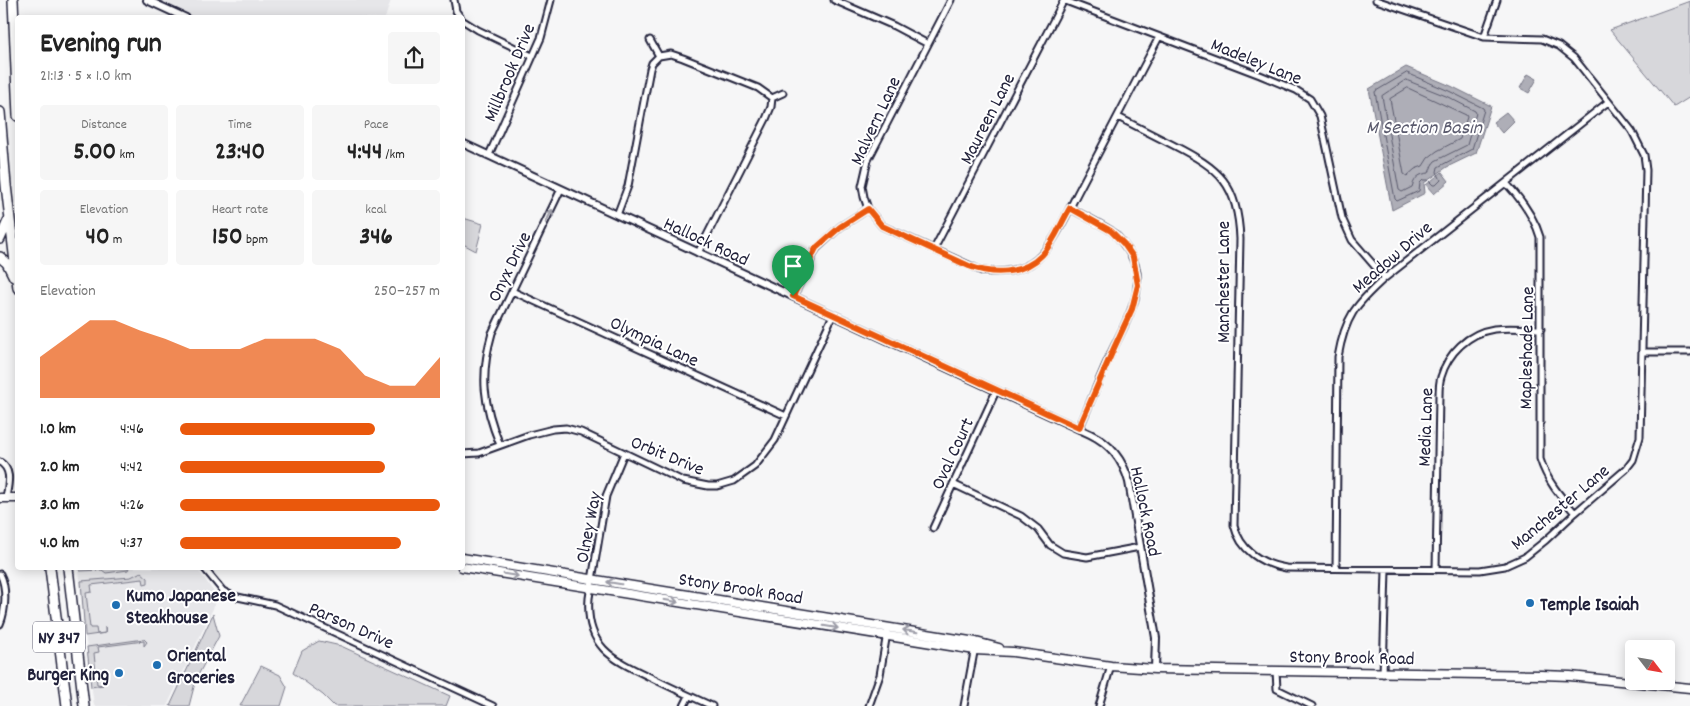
<!DOCTYPE html>
<meta charset="utf-8">
<style>
body{margin:0;font-family:Dekko,sans-serif;background:#f6f6f6;color:#222;height:100vh;display:flex;flex-direction:column;font-size:19px;white-space:nowrap}
*{box-sizing:border-box;margin:0}
p{font-size:16px;color:#767676}
.icon{flex:none;width:28px;height:28px;fill:none;stroke:currentColor;stroke-width:2;stroke-linecap:round;stroke-linejoin:round}
.map{position:relative;flex:1;overflow:hidden}
.details{position:absolute;left:15px;top:15px;width:450px;height:555px;display:flex;flex-direction:column;background:#fff;border-radius:5px;box-shadow:0 2px 12px #0003}
.details>*{flex:none}
.needle{width:32px;rotate:121deg}
.controls{position:absolute;left:1625px;top:640px;display:grid;gap:10px}
.controls a{display:grid;place-items:center;width:50px;height:50px;border-radius:5px;background:#fff;box-shadow:0 2px 12px #0003;font-size:25px}
.pin{position:absolute;display:grid;place-items:center;width:42px;height:42px;color:#fff;margin:-51px -21px;border-radius:50% 50% 50% 0;rotate:-45deg;box-shadow:0 0 5px #0007}
.pin .icon{rotate:45deg}
.round{display:grid;place-items:center;flex:none;width:52px;height:52px;border-radius:5px;background:#f6f6f6}
.overview{display:flex;align-items:center;justify-content:space-between;height:85px;padding:0 25px}
h1{font-size:28px;font-weight:700;line-height:38px}
.stats{display:grid;grid-template-columns:repeat(3,1fr);gap:8px;height:85px;padding:5px 25px}
.stats div{display:grid;align-content:center;border-radius:5px;background:#f6f6f6;text-align:center}
.stats b{font-size:25px;font-weight:700}
.stats small{font-size:14px;font-weight:400}
.stats p{font-size:14px}
.chart{height:140px;padding:10px 25px}
.chart p{display:flex;justify-content:space-between}
.chart svg{width:100%;height:90px;margin-top:5px;fill:#ea580c;opacity:.7}
ul{padding:0 25px;list-style:none;font-size:16px}
li{display:grid;grid-template-columns:80px 60px 1fr;align-items:center;height:38px}
li i{height:12px;border-radius:6px;background:#ea580c}
.map>svg:first-child{display:block}
.built{fill:#e6e6e9}
.green{fill:#d7d7db;stroke:#7c7c8b}
.water{fill:#aeaeb7;stroke:#767685}
.lines{fill:none;stroke-linecap:round;stroke-linejoin:round}
.shore{stroke:#5a5a6d;stroke-width:1}
.minor-casing{stroke:#22223b;stroke-width:9}
.tertiary-casing{stroke:#22223b;stroke-width:10}
.secondary-casing{stroke:#22223b;stroke-width:11}
.trunk-casing{stroke:#22223b;stroke-width:12}
.minor{stroke:#fff;stroke-width:5}
.tertiary{stroke:#fff;stroke-width:6}
.secondary{stroke:#fff;stroke-width:8}
.trunk{stroke:#fff;stroke-width:9}
.oneway{stroke:#9c9ca7}
.route-casing{stroke:#fff;stroke-width:10}
.route{stroke:#ea580c;stroke-width:6}
.poi-dot{fill:#1f6fb2;stroke:#fff;stroke-width:2}
.labels{text-anchor:middle;stroke-width:4;stroke-linejoin:round;paint-order:stroke}
.shield{fill:#fff;stroke:#646476;stroke-width:1}
.shield-label{font-size:18px;font-weight:bold;fill:#22223b}
.street-label{font-size:19px;fill:#22223b;stroke:#fff}
.poi-label{font-size:19px;font-weight:bold;fill:#22223b;stroke:#fff;text-anchor:start}
.water-label{font-size:20px;font-style:italic;fill:#5a5a6d;stroke:#fff}
</style>
<div class="map">
<svg width="1690" height="706" viewBox="0 0 1690 706">
<rect width="100%" height="100%" fill="#f6f6f7"/>
<filter id="ink" filterUnits="userSpaceOnUse"><feTurbulence type="fractalNoise" baseFrequency=".02" numOctaves="2"/><feDisplacementMap in="SourceGraphic" scale="10" xChannelSelector="R" yChannelSelector="G"/><feConvolveMatrix kernelMatrix="1 2 1 2 8 2 1 2 1" color-interpolation-filters="sRGB"/></filter>
<g filter="url(#ink)">
<path class="built" d="M147,0H391L385,18L186,17Z
M79,568H197L218,598L167,706H94L82,608Z"/>
<path class="green" d="M1690,1V97L1674,107L1610,30Z
M463,218L483,224L476,251L463,244Z
M79,568H129L128,570L106,573L102,570L80,571Z
M141,572L148,578V583L144,584L143,579L91,585L92,592L86,593L90,628H96L97,634L105,633V627L106,633L85,636L81,581L131,577Z
M213,614L219,636L196,679L189,706H170Z
M144,639L147,642L144,646V641L98,647L99,652L94,653L97,684L103,685L91,687L87,647Z
M319,641L341,646L450,696L446,706H334L323,695L293,673L302,651Z
M261,666L280,675L287,687L281,706H240Z"/>
<path class="water" d="M1406,67L1451,86L1491,106L1476,153L1447,167L1424,183L1425,193L1392,210L1369,89Z
M1528,74L1537,79L1529,93L1520,88Z
M1506,112L1514,121L1502,133L1493,122Z
M1442,172L1449,181L1434,194L1426,185Z"/>
<g class="lines">
<path class="shore" d="M1407,73L1449,91L1483,108L1484,110L1472,149L1438,167L1437,172L1441,180L1436,185H1433L1428,180H1423L1420,183L1419,191L1397,201L1395,199L1375,92Z
M1406,80L1446,96L1475,111L1476,113L1467,145L1435,161L1432,165L1429,173C1419,174 1415,177 1412,187L1402,192L1399,190L1382,96Z
M1408,88L1466,115L1467,117L1460,139L1437,151L1428,158L1423,166L1415,169L1407,176L1404,174L1390,99Z"/>
<g class="minor-casing">
<path id="minor" d="M454,0L456,11L461,18
M834,0L894,26L928,44
M951,0L868,160L862,186L864,197L868,209L882,226L982,271C1000,273 1021,272 1036,260C1054,245 1067,213 1078,192C1105,141 1132,89 1159,37
M1063,0L1260,75L1296,90L1310,99L1320,116L1342,218L1352,240L1385,278
M462,20L478,30L532,56
M1484,37L1497,0
M650,40L659,56
M659,56L671,54L683,58L758,88L772,98
M772,98L783,93
M1118,117C1136,126 1155,136 1173,145C1220,169 1238,184 1240,239L1234,525C1240,550 1261,564 1286,568L1480,570L1505,566L1525,557L1546,540L1575,513L1626,469L1633,460L1640,437L1646,170L1644,155L1632,131L1574,58L1559,46L1542,39L1484,37L1376,0
M489,155L541,38L551,0
M1506,183C1521,199 1534,216 1540,237V459C1547,481 1560,496 1575,513
M1070,208C1083,215 1097,222 1110,230C1117,235 1123,243 1128,250C1150,283 1129,316 1114,347C1101,374 1091,401 1079,429
M617,215L628,186L650,69L652,63L659,56
M934,249L1064,0
M698,253L766,119L771,107L772,98
M512,291L786,416
M793,297L816,249L840,227L868,209
M1642,352H1690
M500,445C483,404 480,375 492,333L561,189
M624,453L606,496L589,598C585,648 614,660 652,678C672,688 692,697 712,706
M462,454L479,453L529,435L553,429L566,428L581,432L683,481L708,486H717L734,481L755,466L775,440L833,315
M0,462C13,470 8,485 6,498
M953,484L1021,516L1038,529L1050,545L1063,553L1087,557L1140,547
M933,528L996,391
M204,568L223,591L233,596L275,605L493,706
M1336,568L1338,357C1345,317 1355,305 1385,278L1608,102
M1436,570L1439,396C1439,390 1439,383 1441,377C1448,353 1468,333 1494,329C1509,327 1525,329 1541,329
M0,574C7,587 6,610 0,624
M1276,671L1277,689L1312,706
M1383,674L1386,570
M684,706L689,696
M869,706L880,675L887,633
M964,706L975,647
M1099,706L1111,666"/>
</g>
<g class="tertiary-casing">
<path id="tertiary" d="M147,0L186,18
M462,143L1090,434C1111,444 1123,460 1129,482L1156,638L1155,669"/>
</g>
<g class="secondary-casing">
<path id="secondary" d="M0,498H18
M462,558L976,642L999,648
M462,567L975,650L1013,652L1111,666L1155,669L1541,675L1570,676L1690,688"/>
</g>
<g class="trunk-casing">
<path id="trunk" d="M13,0L18,116
M0,112L6,185L18,288
M0,239L8,221
M0,257L7,263L14,277
M50,568L67,706
M68,568L84,706"/>
</g>
<use href="#minor" class="minor"/>
<use href="#tertiary" class="tertiary"/>
<use href="#secondary" class="secondary"/>
<use href="#trunk" class="trunk"/>
</g>
<defs><path id="oneway-shaft" d="M-6 0H5M1.5-3L5.5 0L1.5 3" fill="none" stroke-width="1.6" stroke-linecap="round" stroke-linejoin="round" transform="scale(1.25)"/></defs>
<g class="oneway">
<use href="#oneway-shaft" transform="translate(549 216) rotate(-64)"/>
<use href="#oneway-shaft" transform="translate(511 575) rotate(9)"/>
<use href="#oneway-shaft" transform="translate(614 583) rotate(-171)"/>
<use href="#oneway-shaft" transform="translate(671 601) rotate(9)"/>
<use href="#oneway-shaft" transform="translate(831 627) rotate(9)"/>
<use href="#oneway-shaft" transform="translate(910 631) rotate(-171)"/>
</g>
</g>
<g class="lines" filter="url(#ink)">
<g class="route-casing">
<path id="route" d="M1070,208L1111,231L1124,244L1133,257L1138,285L1132,309L1114,348L1079,428L793,296L816,248L840,227L868,209L882,226L969,266C992,275 1023,275 1042,255C1054,242 1061,223 1070,208Z"/>
</g>
<use href="#route" class="route"/>
</g>
<g class="poi-dot">
<circle cx="1530" cy="603" r="5"/>
<circle cx="116" cy="605" r="5"/>
<circle cx="157" cy="665" r="5"/>
<circle cx="119" cy="673" r="5"/>
</g>
<g class="labels">
<rect class="shield" x="33" y="621.5" width="52" height="31" rx="4"/>
<g class="shield-label">
<text x="59" y="643">NY 347</text>
</g>
<g class="street-label">
<text transform="translate(1257 60) rotate(22)" y="7">Madeley Lane</text>
<text transform="translate(508 72) rotate(-67)" y="7">Millbrook Drive</text>
<text transform="translate(986 118) rotate(-63)" y="7">Maureen Lane</text>
<text transform="translate(874 120) rotate(-65)" y="7">Malvern Lane</text>
<text transform="translate(707 240) rotate(25)" y="7">Hallock Road</text>
<text transform="translate(1391 256) rotate(-41)" y="7">Meadow Drive</text>
<text transform="translate(508 266) rotate(-64)" y="7">Onyx Drive</text>
<text transform="translate(1222 282) rotate(-90)" y="7">Manchester Lane</text>
<text transform="translate(655 340) rotate(25)" y="7">Olympia Lane</text>
<text transform="translate(1525 348) rotate(-89)" y="7">Mapleshade Lane</text>
<text transform="translate(1424 427) rotate(-88)" y="7">Media Lane</text>
<text transform="translate(951 453) rotate(-65)" y="7">Oval Court</text>
<text transform="translate(668 454) rotate(22)" y="7">Orbit Drive</text>
<text transform="translate(1559 506) rotate(-40)" y="7">Manchester Lane</text>
<text transform="translate(1147 511) rotate(78)" y="7">Hallock Road</text>
<text transform="translate(587 527) rotate(-79)" y="7">Olney Way</text>
<text transform="translate(741 587) rotate(9)" y="7">Stony Brook Road</text>
<text transform="translate(352 624) rotate(24)" y="7">Parson Drive</text>
<text transform="translate(1352 656) rotate(1)" y="7">Stony Brook Road</text>
</g>
<g class="poi-label">
<text x="126" y="601">Kumo Japanese<tspan x="126" dy="22">Steakhouse</tspan></text>
<text x="1540" y="610">Temple Isaiah</text>
<text x="167" y="661">Oriental<tspan x="167" dy="22">Groceries</tspan></text>
<text x="109" y="680" text-anchor="end">Burger King</text>
</g>
<g class="water-label">
<text x="1424" y="133">M Section Basin</text>
</g>
</g>
</svg>
<div class="controls">
<a><svg class="needle" viewBox="-14 -14 28 28"><path d="M0-13l5 13h-10z" fill="#e53935"/><path d="M0 13l5-13h-10z" fill="#767676"/></svg></a>
</div>
<div class="pin" style="left:793px;top:296px;background:#1e9e55"><svg class="icon" aria-label="arrive" viewBox="0 0 24 24"><path d="M6 21V4h12l-3 4 3 4H6"/></svg></div>
<section class="details">
<div class="overview"><div><h1>Evening run</h1><p>21:13 · 5 × 1.0 km</p></div><a class="round"><svg class="icon" aria-label="share" viewBox="0 0 24 24"><path d="M12 15V3M7 8l5-5 5 5M5 13v7h14v-7"/></svg></a></div>
<div class="stats">
<div><p>Distance</p><b>5.00<small> km</small></b></div>
<div><p>Time</p><b>23:40</b></div>
<div><p>Pace</p><b>4:44<small> /km</small></b></div>
</div>
<div class="stats">
<div><p>Elevation</p><b>40<small> m</small></b></div>
<div><p>Heart rate</p><b>150<small> bpm</small></b></div>
<div><p>kcal</p><b>346</b></div>
</div>
<div class="chart"><p><span>Elevation</span>250–257 m</p>
<svg viewBox="0 0 160 44" preserveAspectRatio="none"><path d="M0 44V24L10 15L20 6L30 6L40 11L50 15L60 20L70 20L80 20L90 15L100 15L110 15L120 20L130 33L140 38L150 38L160 24V44z"/></svg>
</div>
<ul>
<li><b>1.0 km</b>4:46<i style="width:75%"></i></li>
<li><b>2.0 km</b>4:42<i style="width:79%"></i></li>
<li><b>3.0 km</b>4:26<i style="width:100%"></i></li>
<li><b>4.0 km</b>4:37<i style="width:85%"></i></li>
</ul>
</section>
</div>
